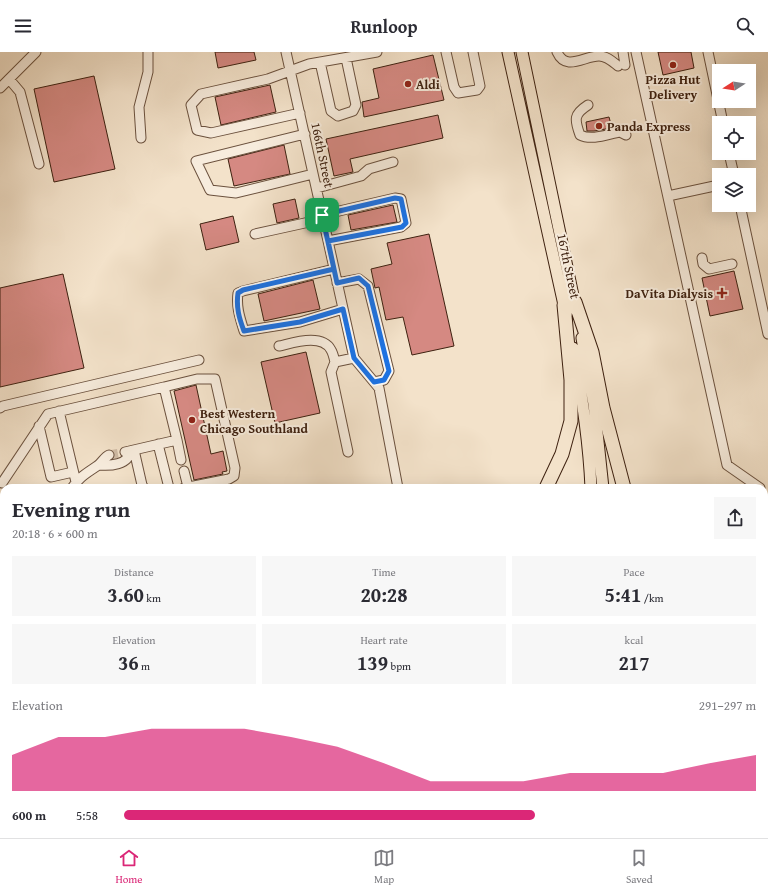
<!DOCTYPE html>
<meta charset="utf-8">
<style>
body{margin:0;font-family:"Gentium Book Plus",serif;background:#f7f7f7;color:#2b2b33;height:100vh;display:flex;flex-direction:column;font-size:15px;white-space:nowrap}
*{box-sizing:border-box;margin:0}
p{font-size:13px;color:#7c7c81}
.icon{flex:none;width:22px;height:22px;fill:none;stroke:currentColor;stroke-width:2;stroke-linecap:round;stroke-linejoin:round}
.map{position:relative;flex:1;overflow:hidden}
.side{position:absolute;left:0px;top:432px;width:768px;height:354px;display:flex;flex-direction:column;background:#fff;border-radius:12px 12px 0 0;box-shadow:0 4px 16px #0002}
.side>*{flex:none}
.needle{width:26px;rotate:258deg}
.tools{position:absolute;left:712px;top:12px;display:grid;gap:8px}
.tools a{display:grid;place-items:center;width:44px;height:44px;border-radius:0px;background:#fff;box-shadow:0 4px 16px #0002;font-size:20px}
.pin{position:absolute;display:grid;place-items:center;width:34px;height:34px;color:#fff;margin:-17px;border-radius:8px;box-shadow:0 2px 6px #0006}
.round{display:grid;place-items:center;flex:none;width:42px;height:42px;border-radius:0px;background:#f7f7f7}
.headline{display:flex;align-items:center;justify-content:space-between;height:68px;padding:0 12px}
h1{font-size:22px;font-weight:700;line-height:30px}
.figures{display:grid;grid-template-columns:repeat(3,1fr);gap:6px;height:68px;padding:4px 12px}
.figures div{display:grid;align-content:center;border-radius:0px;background:#f7f7f7;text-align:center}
.figures b{font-size:20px;font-weight:700}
.figures small{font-size:11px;font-weight:400}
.figures p{font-size:11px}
.chart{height:112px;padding:8px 12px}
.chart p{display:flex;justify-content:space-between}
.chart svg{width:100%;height:72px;margin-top:4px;fill:#db2777;opacity:.7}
ul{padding:0 12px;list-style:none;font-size:13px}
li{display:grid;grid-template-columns:64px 48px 1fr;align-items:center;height:30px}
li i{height:10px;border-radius:5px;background:#db2777}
header{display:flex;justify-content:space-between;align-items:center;height:52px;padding:0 12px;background:#fff;font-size:18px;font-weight:700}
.tab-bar{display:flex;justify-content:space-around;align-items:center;height:56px;border-top:1px solid #e1e1e2;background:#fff;font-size:11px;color:#7c7c81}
.tab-bar a{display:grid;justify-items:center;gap:2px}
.tab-bar .selected{color:#db2777}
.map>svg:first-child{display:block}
.building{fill:#d58982;stroke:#3e2110}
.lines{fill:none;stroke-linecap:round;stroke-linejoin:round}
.minor-tunnel{stroke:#cfbba5;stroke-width:9;stroke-dasharray:9 4.5;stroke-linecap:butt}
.minor-casing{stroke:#6b513e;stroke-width:11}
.major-casing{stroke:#3e2110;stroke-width:13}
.highway-casing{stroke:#3e2110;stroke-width:15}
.path{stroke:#3e2110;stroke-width:1.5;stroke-dasharray:1 2;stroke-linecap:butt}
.minor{stroke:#f7ecdd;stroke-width:9}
.major{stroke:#f3e2ca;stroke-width:11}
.highway{stroke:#f3e2ca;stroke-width:13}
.route-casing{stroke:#fff;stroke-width:8}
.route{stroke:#1a73e8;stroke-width:5}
.poi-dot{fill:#8f2418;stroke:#f7ecdd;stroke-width:1.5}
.labels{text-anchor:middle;stroke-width:4;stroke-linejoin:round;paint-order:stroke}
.poi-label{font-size:13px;font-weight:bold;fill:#3e2110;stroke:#f7ecdd;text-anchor:start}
.street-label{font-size:13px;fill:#3e2110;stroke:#f7ecdd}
</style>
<header><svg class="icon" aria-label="menu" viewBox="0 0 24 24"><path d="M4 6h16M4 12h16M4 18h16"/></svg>Runloop<svg class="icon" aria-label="search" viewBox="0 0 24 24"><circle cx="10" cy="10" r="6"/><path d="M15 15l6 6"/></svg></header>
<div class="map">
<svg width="768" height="786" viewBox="0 0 768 786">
<rect width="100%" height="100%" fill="#f3e2ca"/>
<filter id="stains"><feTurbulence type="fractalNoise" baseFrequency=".005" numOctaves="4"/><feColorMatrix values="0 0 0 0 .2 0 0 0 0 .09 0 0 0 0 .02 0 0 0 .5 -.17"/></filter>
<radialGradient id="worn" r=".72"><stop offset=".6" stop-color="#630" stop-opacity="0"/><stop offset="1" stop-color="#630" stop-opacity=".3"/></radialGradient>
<path class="building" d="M215,0H254L256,8L218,16Z
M658,0H691L694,16L663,23Z
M433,3L444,48L364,65L362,50L379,46L373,17Z
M94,24L115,117L54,130L34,37Z
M270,33L276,60L221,73L215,45Z
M438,63L443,86L350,107L353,120L334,124L326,87Z
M609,65L612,76L594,79H587L586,70Z
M284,93L290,122L234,134L228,107Z
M295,147L299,166L277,171L273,152Z
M393,153L397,170L351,178L348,163Z
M233,164L239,190L206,198L200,172Z
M429,182L454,294L412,303L403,265L386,268L379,235L375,236L371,217L392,212L387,191Z
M734,219L743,257L710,264L702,226Z
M63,222L84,316L0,335V236Z
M313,228L320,257L264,269L258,242Z
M306,300L320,361L275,371L261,310Z
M196,333L211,402L223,399L227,419L222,420L223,422L194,428L174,339Z"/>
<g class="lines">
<path class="minor-tunnel" d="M109,403L125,400"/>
<g class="minor-casing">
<path id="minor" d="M286,0L354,306L379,336L398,436
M446,0L454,35L458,41L477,38L480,34L473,0
M557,0C566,20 584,4 599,4C607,4 613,10 618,14
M623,0L625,13
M636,0L727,413L760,436
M708,0L723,71
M320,10L331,59L338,64L353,59L356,53L346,6
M9,27L20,40L39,112
M0,36L36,0
M588,53C574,62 574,67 580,83C592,89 608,82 620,80L626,83
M300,61L211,81L197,78L191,53L201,42L268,27L309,12L377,0
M305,82L196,109L210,138L236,141L313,122
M141,86L139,55L148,20V0
M729,101L734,123
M317,136L361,124L369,117L393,110
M668,144L719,133
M740,153L768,282
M322,163L395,146L401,147L406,171L401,175L328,189
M255,182L323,167
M702,206L703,212L709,217L732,212
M334,217L243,239L238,241C236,255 240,266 244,279L300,270L343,257
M337,231L359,227L368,234L389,319L384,328L374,330
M279,294C293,291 322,281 331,298C333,301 334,306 335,310
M164,335L197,327H215L235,416L234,424L229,427L184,436
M0,356L3,354L199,308
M59,359L76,430
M39,374L51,425L73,420
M177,388L181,408
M158,392L169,436
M134,398L142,433L144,436
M348,400L331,320L335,310L354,306
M99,413C110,414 129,413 130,399
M184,419L188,435
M2,431L48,362L164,335L177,388L125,400
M72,436C79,425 87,421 97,414C102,411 104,405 109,403
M0,582L4,584
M0,635L4,633
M0,751L4,750
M145,782L148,786"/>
</g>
<g class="major-casing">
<path id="major" d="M508,0L566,262
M522,0L576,258
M582,286L594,352L603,436
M573,296C582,343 589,389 591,436
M518,786L520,782"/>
</g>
<g class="highway-casing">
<path id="highway" d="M575,250L592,300L603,356L624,436
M546,436L562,402L571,369V328L564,253
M0,467L4,469
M0,490L4,493
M0,524L4,527
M0,548L4,551
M764,780L766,786
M193,782L195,786
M370,782L376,786
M404,782L410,786
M456,782L463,786
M496,782L502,786
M532,786L534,782
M729,786L730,782"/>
</g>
<path class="path" d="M0,592L4,596
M134,782L137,786"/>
<use href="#minor" class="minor"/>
<use href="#major" class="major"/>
<use href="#highway" class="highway"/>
</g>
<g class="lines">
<g class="route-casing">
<path id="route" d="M322,163L334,217L243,238L238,241C236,255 239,266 244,279L300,270L343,257L354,306L374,330L384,328L389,319L368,234L359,226L337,231L328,189L402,175L406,171L401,147L395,146L322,163"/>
</g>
<use href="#route" class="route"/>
</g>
<g class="poi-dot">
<circle cx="673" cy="13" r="4"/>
<circle cx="408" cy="32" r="4"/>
<circle cx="599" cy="74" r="4"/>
<path d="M720 235h4v4h4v4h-4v4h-4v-4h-4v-4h4z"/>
<circle cx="192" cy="368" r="4"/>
</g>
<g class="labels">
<g class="poi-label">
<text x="673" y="32" text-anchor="middle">Pizza Hut<tspan x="673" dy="15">Delivery</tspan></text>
<text x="416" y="37">Aldi</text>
<text x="607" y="79">Panda Express</text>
<text x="713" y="246" text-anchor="end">DaVita Dialysis</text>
<text x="200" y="366">Best Western<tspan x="200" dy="15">Chicago Southland</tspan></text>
</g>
<g class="street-label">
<text transform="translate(323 103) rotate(78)" y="5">166th Street</text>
<text transform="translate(569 214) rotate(78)" y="5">167th Street</text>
</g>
</g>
<rect width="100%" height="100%" filter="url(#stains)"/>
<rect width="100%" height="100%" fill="url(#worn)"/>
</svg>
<div class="tools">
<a><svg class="needle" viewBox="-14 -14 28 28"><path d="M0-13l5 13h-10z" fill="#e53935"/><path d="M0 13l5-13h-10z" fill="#7c7c81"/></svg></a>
<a><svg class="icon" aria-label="locate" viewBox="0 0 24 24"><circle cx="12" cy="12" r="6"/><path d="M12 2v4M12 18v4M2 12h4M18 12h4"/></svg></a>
<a><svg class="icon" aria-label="layers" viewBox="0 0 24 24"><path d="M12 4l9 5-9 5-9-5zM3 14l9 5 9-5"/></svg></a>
</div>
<div class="pin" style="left:322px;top:163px;background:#1e9e55"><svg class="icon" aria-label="arrive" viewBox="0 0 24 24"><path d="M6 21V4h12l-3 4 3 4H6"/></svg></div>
<section class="side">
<div class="headline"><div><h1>Evening run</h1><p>20:18 · 6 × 600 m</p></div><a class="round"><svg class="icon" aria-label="share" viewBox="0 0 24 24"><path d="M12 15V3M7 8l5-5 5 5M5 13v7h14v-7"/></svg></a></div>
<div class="figures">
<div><p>Distance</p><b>3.60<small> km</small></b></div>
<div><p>Time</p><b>20:28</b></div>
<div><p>Pace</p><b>5:41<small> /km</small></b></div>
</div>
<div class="figures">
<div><p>Elevation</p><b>36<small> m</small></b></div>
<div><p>Heart rate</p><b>139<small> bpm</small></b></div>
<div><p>kcal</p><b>217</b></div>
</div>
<div class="chart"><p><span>Elevation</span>291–297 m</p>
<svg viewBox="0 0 160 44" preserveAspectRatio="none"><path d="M0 44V22L10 11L20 11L30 6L40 6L50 6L60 11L70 17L80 27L90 38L100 38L110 38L120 33L130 33L140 33L150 27L160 22V44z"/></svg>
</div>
<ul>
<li><b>600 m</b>5:58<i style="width:65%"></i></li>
</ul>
</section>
</div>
<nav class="tab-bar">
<a class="selected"><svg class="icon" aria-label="home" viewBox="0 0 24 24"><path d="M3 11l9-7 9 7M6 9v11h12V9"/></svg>Home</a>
<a><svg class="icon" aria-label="map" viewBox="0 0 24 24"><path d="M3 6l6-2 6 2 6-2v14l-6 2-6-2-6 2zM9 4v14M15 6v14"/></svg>Map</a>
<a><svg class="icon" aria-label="saved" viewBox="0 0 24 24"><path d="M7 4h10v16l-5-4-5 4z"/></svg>Saved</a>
</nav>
